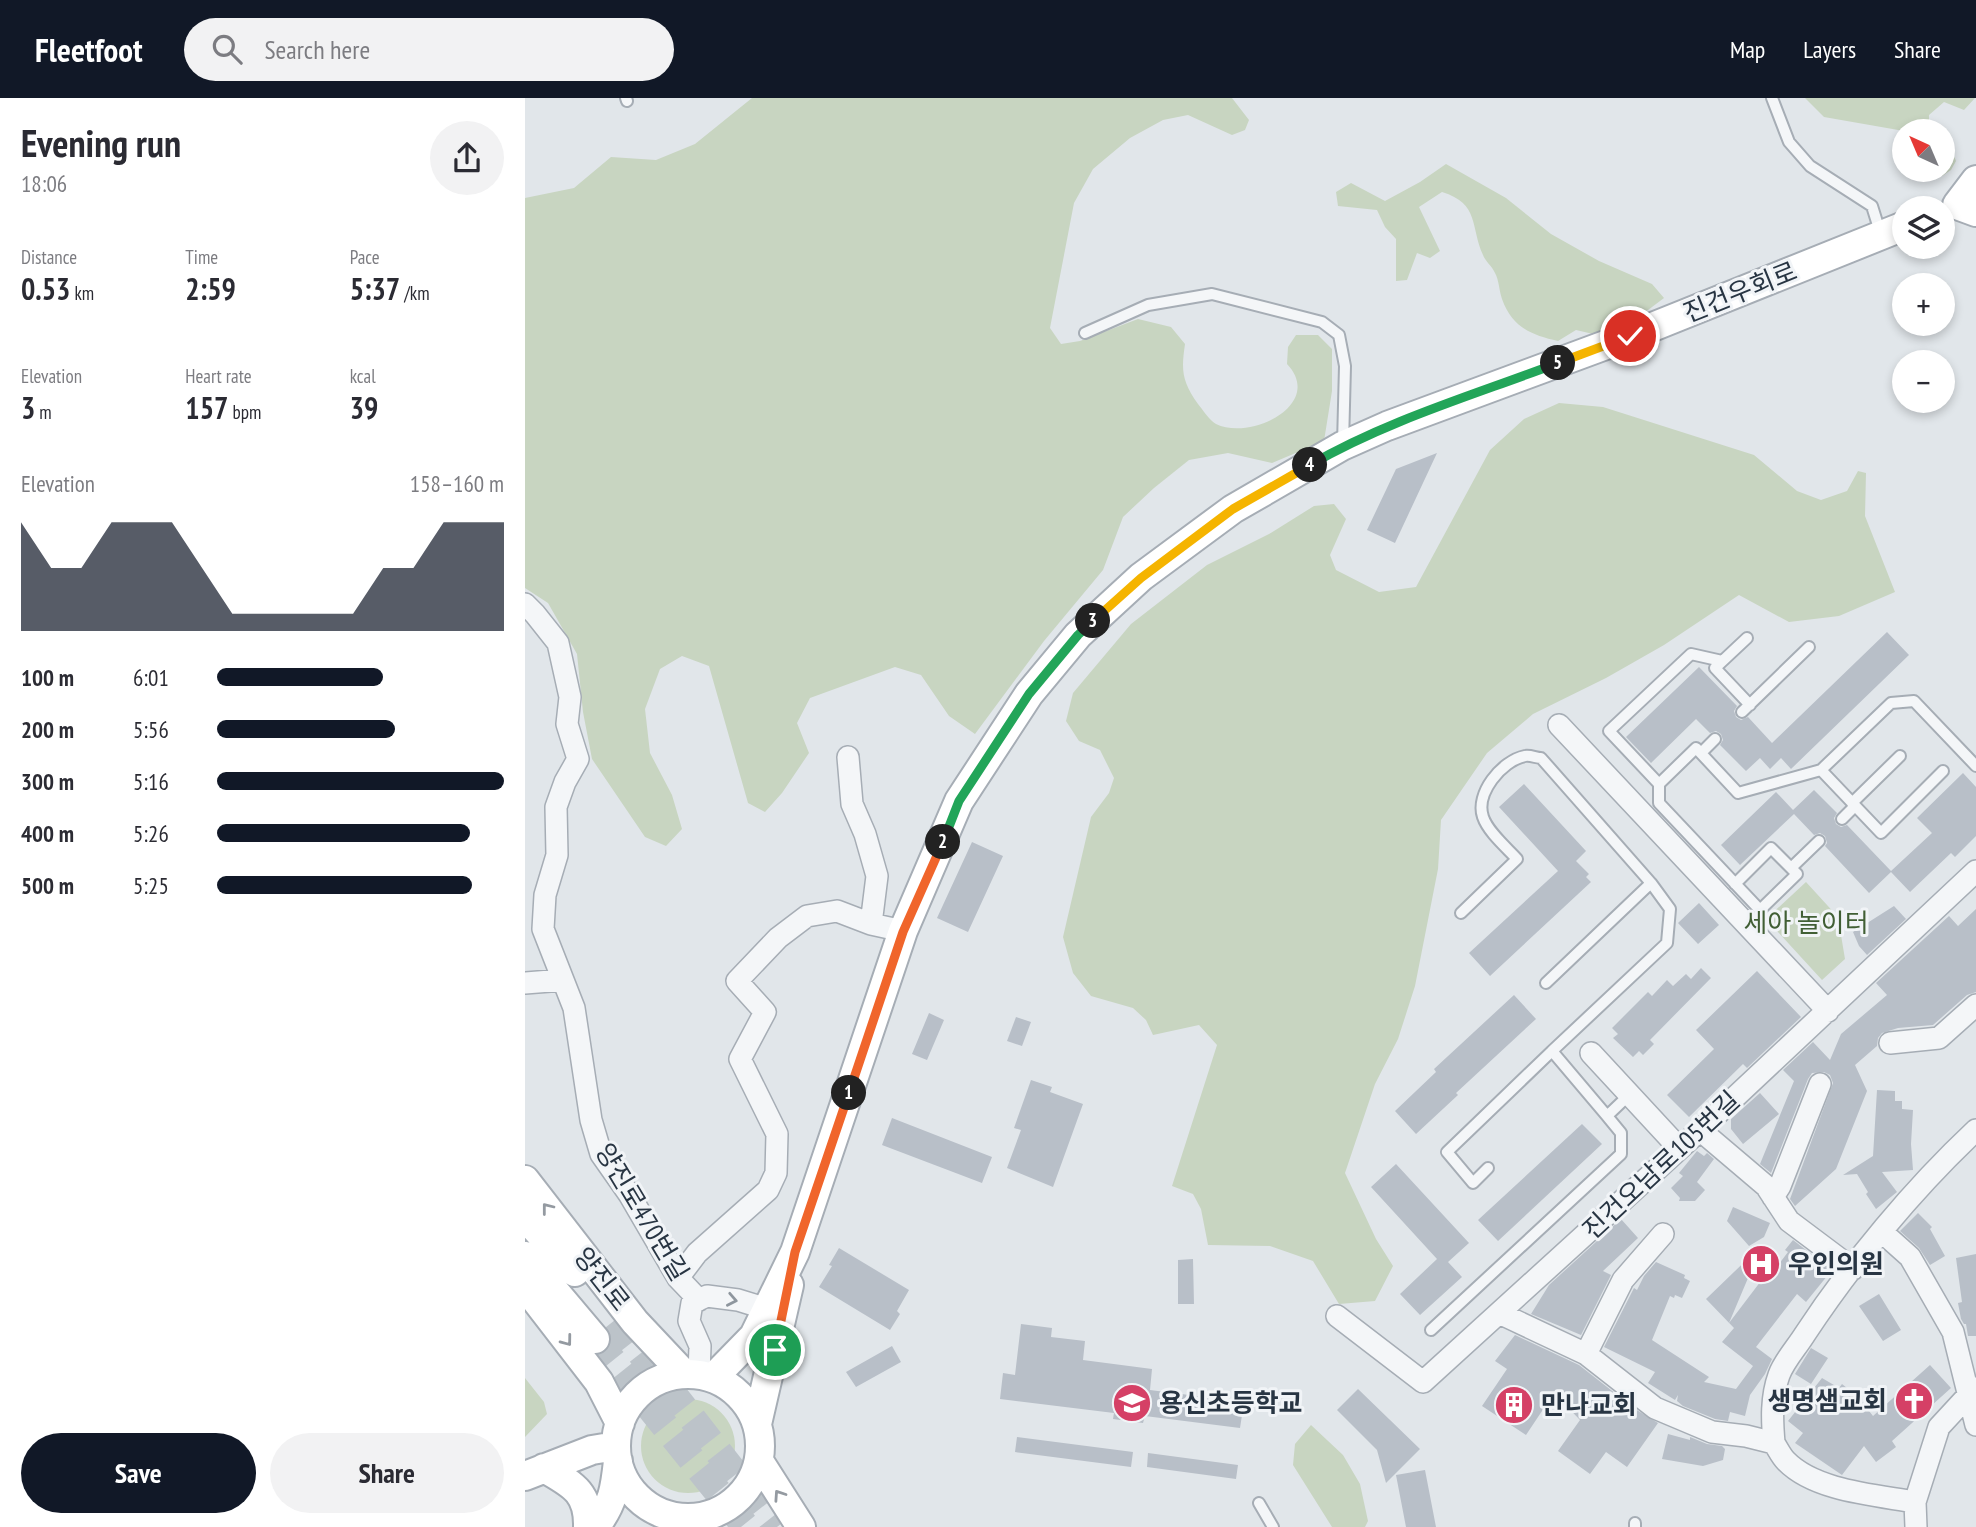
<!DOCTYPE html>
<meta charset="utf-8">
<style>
body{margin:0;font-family:"PT Sans Narrow","Noto Sans KR",sans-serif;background:#f2f2f3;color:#2b2b33;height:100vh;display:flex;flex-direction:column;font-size:26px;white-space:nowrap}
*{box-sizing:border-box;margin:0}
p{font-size:23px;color:#7c7c81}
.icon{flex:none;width:38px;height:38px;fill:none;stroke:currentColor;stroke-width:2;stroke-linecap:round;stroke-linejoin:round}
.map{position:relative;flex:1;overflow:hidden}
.details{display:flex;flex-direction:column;background:#fff;width:525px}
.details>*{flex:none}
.needle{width:46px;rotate:316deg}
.fabs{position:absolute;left:1367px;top:21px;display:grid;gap:14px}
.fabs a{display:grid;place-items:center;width:63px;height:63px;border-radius:50%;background:#fff;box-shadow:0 4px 10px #0003;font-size:35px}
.pin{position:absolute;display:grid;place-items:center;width:60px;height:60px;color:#fff;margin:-30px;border:4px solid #fff;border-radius:50%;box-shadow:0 2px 7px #0007}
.km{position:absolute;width:35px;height:35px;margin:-18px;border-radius:50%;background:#222;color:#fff;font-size:19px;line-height:35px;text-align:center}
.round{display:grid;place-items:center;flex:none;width:74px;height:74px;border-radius:37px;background:#f2f2f3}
.head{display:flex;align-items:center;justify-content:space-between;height:119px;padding:0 21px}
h1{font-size:38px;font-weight:700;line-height:52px}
.stats{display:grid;grid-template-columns:repeat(3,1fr);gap:10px;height:119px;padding:7px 21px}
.stats div{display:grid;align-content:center}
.stats b{font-size:30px;font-weight:700}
.stats small{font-size:19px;font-weight:400}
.stats p{font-size:19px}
.chart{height:196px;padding:14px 21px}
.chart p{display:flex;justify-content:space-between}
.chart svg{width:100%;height:126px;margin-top:7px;fill:#111827;opacity:.7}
.action{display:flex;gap:14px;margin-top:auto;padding:14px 21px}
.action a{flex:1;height:80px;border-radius:42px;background:#111827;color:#fff;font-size:28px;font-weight:700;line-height:80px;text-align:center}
.action a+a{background:#f2f2f3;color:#2b2b33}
ul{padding:0 21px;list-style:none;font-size:23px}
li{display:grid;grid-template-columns:112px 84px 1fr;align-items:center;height:52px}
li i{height:18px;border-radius:9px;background:#111827}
header{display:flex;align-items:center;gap:42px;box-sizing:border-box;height:98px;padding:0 35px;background:#111827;color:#fff}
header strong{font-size:33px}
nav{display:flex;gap:38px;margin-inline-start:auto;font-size:24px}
.search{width:490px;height:63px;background:#f2f2f3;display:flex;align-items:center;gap:18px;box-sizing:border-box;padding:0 24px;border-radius:38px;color:#7c7c81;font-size:26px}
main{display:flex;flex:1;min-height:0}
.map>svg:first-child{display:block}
.green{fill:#c8d5c1}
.building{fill:#b8bfc8}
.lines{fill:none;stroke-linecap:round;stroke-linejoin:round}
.secondary-tunnel{stroke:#bcc3c9;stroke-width:28;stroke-dasharray:28 14;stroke-linecap:butt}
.lane-casing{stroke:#a6adb5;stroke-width:14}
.street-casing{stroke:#a6adb5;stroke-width:24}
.secondary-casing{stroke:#a6adb5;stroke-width:32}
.lane{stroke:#f4f6f8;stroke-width:10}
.street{stroke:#f4f6f8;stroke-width:21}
.secondary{stroke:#fff;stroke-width:28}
.oneway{stroke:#949aa1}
.oneway2{stroke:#8e969e}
.split-1-casing{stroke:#fff;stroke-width:14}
.split-2-casing{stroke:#fff;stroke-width:14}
.split-3-casing{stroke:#fff;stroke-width:14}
.split-4-casing{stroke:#fff;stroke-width:14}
.split-5-casing{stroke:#fff;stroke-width:14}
.split-6-casing{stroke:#fff;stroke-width:14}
.split-1{stroke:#f0652b;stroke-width:9}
.split-2{stroke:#f0652b;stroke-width:9}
.split-3{stroke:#22a559;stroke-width:9}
.split-4{stroke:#f5b400;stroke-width:9}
.split-5{stroke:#22a559;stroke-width:9}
.split-6{stroke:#f5b400;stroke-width:9}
.labels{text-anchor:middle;stroke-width:6;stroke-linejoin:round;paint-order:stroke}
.street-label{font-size:26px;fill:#283543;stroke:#f1f4f7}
.park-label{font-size:26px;fill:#415f35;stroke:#f1f4f7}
.poi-label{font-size:26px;font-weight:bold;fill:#283543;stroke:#f1f4f7;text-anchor:start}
</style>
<header>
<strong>Fleetfoot</strong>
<div class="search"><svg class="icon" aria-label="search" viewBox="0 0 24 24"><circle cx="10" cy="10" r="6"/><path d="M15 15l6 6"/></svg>Search here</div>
<nav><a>Map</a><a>Layers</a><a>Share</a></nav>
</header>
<main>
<section class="details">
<div class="head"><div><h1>Evening run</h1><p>18:06</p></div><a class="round"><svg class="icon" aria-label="share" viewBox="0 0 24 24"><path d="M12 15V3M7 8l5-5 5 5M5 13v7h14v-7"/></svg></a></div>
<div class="stats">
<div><p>Distance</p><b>0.53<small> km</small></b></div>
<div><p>Time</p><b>2:59</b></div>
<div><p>Pace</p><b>5:37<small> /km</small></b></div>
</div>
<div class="stats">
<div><p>Elevation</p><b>3<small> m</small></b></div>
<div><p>Heart rate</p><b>157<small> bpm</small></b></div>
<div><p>kcal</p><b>39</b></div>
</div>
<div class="chart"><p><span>Elevation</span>158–160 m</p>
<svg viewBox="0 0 160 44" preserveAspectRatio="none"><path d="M0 44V6L10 22L20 22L30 6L40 6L50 6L60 22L70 38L80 38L90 38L100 38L110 38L120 22L130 22L140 6L150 6L160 6V44z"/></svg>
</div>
<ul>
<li><b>100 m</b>6:01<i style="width:58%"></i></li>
<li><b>200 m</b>5:56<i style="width:62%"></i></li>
<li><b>300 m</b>5:16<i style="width:100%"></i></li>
<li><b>400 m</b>5:26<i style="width:88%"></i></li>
<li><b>500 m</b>5:25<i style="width:89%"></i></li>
</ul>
<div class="action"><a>Save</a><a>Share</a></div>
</section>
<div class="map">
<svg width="1451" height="1429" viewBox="0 0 1451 1429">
<rect width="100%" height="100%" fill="#e1e6ea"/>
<path class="green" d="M227,0H707L724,22L720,32L707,37L663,17L638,22L605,40L568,71L549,105L525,230L536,246L555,243L613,221L646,229L660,246C656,273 657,283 673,306C678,312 684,322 691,326C726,343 800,306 762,266L763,249L771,237H793L807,251V293L799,343L747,365L703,355L664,362L629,390L598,419L578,472L519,543L450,636L424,618L396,577L370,569L285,600L272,625L284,655L257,695L240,714L223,705L184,568L157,558L135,571L120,611L125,655L147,697L157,731L141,748L120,739L67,661L58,614L52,556L23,505L0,490V100L49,90L86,59L131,62L170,46Z
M1280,0H1450L1439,12L1419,4L1404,17V33H1379L1299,19Z
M1418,44L1426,51L1431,63L1426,72L1417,78L1401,74L1399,72H1418Z
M921,66L981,100L1026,136L1074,163L1127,186L1139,200L1119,215L1068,236L1051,232L1033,243C1006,237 987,229 977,201C974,192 974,182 970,175C967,168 960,163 958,157C945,128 955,106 917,94L894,109L915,153L905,160L892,155L882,182L871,183V141L860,129L852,112L813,108L811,94L826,85L860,103L895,84Z
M1034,305L1078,309L1229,357L1272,393L1296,402L1322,393L1333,373L1341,375L1340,418L1370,494L1314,518L1264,524L1214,497L1139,547L1081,580L1008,616L962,655L916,722L913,771L890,888L873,941L850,986L820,1075L851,1141L868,1168L850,1203L814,1206L788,1163L745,1148L683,1147L676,1111L668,1096L647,1088L692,947L674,927L628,937L621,922L608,910L566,898L548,875L538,839L566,719L584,695L589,680L575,652L554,643L541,623L548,595L606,526L682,467L744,436L789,408L809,406L821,421L805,457L811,472L854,494L891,489L965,352L999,321Z
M1281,784L1313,819L1320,861L1297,882L1241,821Z
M0,1280L19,1304L22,1316L0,1339Z
M116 1348a47 47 0 1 1 94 0a47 47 0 1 1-94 0Z
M786,1327L818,1357L835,1386L843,1423L840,1429H807L768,1367L770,1346Z"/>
<path class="building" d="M912,355L870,445L842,432L871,371Z
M1362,534L1384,557L1266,671L1256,660L1245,671L1235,660L1221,673L1195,647L1198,642L1196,636L1191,633L1185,635L1171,621L1126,665L1101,639L1174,569L1212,608L1209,613L1211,619L1216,622L1223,619L1247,645Z
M1438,675L1451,689V738L1430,759L1426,755L1385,794L1366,774L1344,795L1300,748L1302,745L1300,738L1295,735L1289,737L1269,716L1215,767L1196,747L1251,694L1268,712L1289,692L1312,715L1309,720L1311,726L1316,729L1322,727L1366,773L1407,735L1392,720Z
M999,686L1061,753L1051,763L1064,776L1061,779L1066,784L965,878L944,855L1033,773L974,709Z
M447,744L478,758L443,834L412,820Z
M1174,805L1194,827L1173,846L1153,825Z
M1369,808L1381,821L1342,857L1334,848L1328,834Z
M1451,811V894L1442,897L1408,927L1373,930L1357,935L1353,940L1352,948L1330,967L1342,993L1311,1071L1270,1108L1265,1101L1308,985L1305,977L1299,974L1287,975L1283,981L1246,1075L1235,1066L1269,983L1258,972L1288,944L1305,962L1316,936L1362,897L1351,885L1424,818L1433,828Z
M1176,870L1186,880L1125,942L1129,946L1118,957L1114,953L1108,959L1088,940L1093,936L1087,930L1123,894L1127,898L1142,882L1148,888L1161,876L1166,881Z
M1232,873L1276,919L1222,970L1218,966L1164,1019L1142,997L1189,951L1171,932Z
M989,897L1011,921L931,995L933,997L891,1036L870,1013L911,974L909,971Z
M404,915L419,922L402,962L387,956Z
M491,919L506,924L497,948L482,943Z
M506,982L527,989L525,994L558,1006L528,1089L482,1070L496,1032L489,1030Z
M1352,992L1370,993V1003H1377V1011L1388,1012L1386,1046L1388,1072L1357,1074L1372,1094L1351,1111L1341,1096L1343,1094L1332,1076L1318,1077L1348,1058Z
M1235,995L1254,1016L1218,1046L1206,1031V1021Z
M367,1020L467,1059L457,1085L357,1047Z
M1057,1026L1077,1046L973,1143L953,1122Z
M1172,1053L1179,1058L1182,1055L1189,1061L1172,1084L1180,1092L1170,1103H1154L1155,1100L1146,1090L1158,1078L1154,1075Z
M871,1066L944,1145L923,1164L937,1179L895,1217L875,1196L912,1161L846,1089Z
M1208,1109L1245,1125L1239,1139L1224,1148L1202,1123Z
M1393,1115L1407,1129L1405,1131L1420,1158L1405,1167L1394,1150L1375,1133Z
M1096,1121L1113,1140L1078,1173L1086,1177L1056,1237L1006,1216L1024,1187Z
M1268,1142L1307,1172L1281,1204L1272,1196L1231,1249L1247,1261L1240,1276L1225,1297L1220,1318L1205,1314L1203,1323L1190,1321L1158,1308L1152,1303L1153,1297L1150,1302L1123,1285L1130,1274L1079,1249L1109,1190L1112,1192L1119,1178L1131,1164L1160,1177L1159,1180L1165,1183L1157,1200L1150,1197L1149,1200L1145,1198L1127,1242L1184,1279L1179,1284L1211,1291L1228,1268L1197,1244L1209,1230L1181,1201L1237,1147L1204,1225L1242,1175L1245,1178L1263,1154L1260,1152Z
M314,1150L384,1192L372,1213L375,1216L365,1232L294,1189L307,1168L304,1167Z
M1451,1156V1238H1443L1441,1226H1439L1436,1221L1433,1205L1437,1204L1431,1160Z
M668,1161L669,1206H653V1162Z
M1354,1196L1376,1232L1358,1243L1334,1208Z
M496,1226L527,1230L526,1239L560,1243L558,1262L627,1271L625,1292L719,1304L715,1330L620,1318L618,1325L588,1321L589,1315L475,1301L478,1275L490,1277Z
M990,1237L1054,1267L1091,1296L1108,1314L1110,1311L1133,1325L1102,1369L1081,1354L1065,1376L1033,1353L1055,1322L1029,1295L1001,1337L957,1308L982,1271L970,1263Z
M367,1248L376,1264L331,1289L321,1274Z
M1286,1250L1303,1260L1286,1286L1270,1276Z
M1405,1267L1426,1290L1367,1343L1371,1349L1351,1364L1339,1348L1317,1377L1270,1345L1278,1335L1263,1323L1297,1280L1314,1290L1317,1286L1333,1299L1348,1318Z
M833,1291L895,1351L861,1385L852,1352L812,1312Z
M1143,1336L1165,1342V1339L1182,1346L1197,1348L1200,1351L1198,1362L1178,1368L1137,1361Z
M492,1339L608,1354L606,1369L490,1354Z
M623,1355L713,1367L711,1381L622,1369Z
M900,1372L911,1429H881L871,1377Z"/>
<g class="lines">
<path class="secondary-tunnel" d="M90,1222L252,1429
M70,1241L221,1429"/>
<g class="lane-casing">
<path id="lane" d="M101,0L102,3
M1247,0L1264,44L1285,68L1347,108L1356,137
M560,235L623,207L687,196L797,224L814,237L820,268L818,346
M1222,540L1190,570L1225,607
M1197,563L1166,556L1084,633L1134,686L1171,650L1213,695L1296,672L1366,605L1389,603L1451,668
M1217,614L1284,549
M1176,655L1190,641
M1296,672L1356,735L1418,673
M1134,686V705L1235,812L1272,776L1246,750L1210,786
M1327,705L1375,658
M1317,721L1330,708
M1266,770L1294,743
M936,815L992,761C982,750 963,734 958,719C950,696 976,663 1000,658C1005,657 1012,660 1016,660L1126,785L1021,885
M1104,997L1082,1018L1027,953L1142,845L1145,811L1126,785
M963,1070L948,1085L922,1054L1027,953
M906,1232L1096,1056V1035L1082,1018
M734,1405L748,1429
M1110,1429V1425"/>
</g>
<g class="street-casing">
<path id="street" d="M0,506L10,516L33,545L45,599L42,626L53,661L40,684L31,709L32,757L20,797L18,831L49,910L66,1022L76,1056L104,1096L153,1180L174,1202
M1034,627L1303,913
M323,659L327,706L340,736L352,778L346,826
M0,885L38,882
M1365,945L1414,940L1451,907
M1066,955L1154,1050
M1175,1032L1241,1088L1264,1123L1328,1171
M1248,1099L1255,1088L1295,986
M1357,1134L1385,1159L1428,1234L1451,1327
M153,1180L172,1155L243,1092L251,1075L252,1036L215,961L240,914L212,883L253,840L282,818L312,813L346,826L378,833
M974,1215L1061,1256L1130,1310L1187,1334L1221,1338L1249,1345C1253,1351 1256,1358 1261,1363C1290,1393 1351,1397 1390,1404L1391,1429
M812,1218L898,1284L1175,1032L1451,773
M1061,1256L1098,1182L1138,1136
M174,1276L175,1248L164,1223L167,1205L182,1198L213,1202L242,1211
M1249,1345C1247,1322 1246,1299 1254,1277C1259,1263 1272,1249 1280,1236C1326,1166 1389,1090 1451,1032
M1390,1404L1414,1329L1450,1290"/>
</g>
<g class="secondary-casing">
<path id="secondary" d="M1451,82L1432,107L1451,114
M0,1082L110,1224L159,1276
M0,1119L50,1174
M0,1158L70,1241
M0,1188L74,1284L95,1325
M91 1348a72 72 0 1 1 144 0a72 72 0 1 1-144 0Z
M188,1280L229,1238L270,1154L378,833L434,703L504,596L553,537L616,479L708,411L817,348L862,328L1105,238L1379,128
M232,1326L264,1187
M234,1363L276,1429
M19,1370C46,1386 64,1393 63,1429
M0,1378L67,1352L91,1348
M70,1429C88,1406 90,1391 93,1363"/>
</g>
<use href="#lane" class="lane"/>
<use href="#street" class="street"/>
<use href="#secondary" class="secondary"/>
</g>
<defs><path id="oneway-chevron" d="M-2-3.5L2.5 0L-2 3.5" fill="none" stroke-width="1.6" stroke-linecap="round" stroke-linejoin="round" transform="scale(1.75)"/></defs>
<g class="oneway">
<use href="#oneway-chevron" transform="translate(22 1110) rotate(-128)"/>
<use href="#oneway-chevron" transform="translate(42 1243) rotate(53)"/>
<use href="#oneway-chevron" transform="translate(254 1397) rotate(-124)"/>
</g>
<use class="oneway2" href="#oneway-chevron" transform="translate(207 1202) rotate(11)"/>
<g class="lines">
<g class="split-1-casing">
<path id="split-1" d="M250,1252L270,1154L324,995"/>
</g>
<g class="split-2-casing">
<path id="split-2" d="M324,995L378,834L418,744"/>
</g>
<g class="split-3-casing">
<path id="split-3" d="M418,744L434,703L504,596L553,537L568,523"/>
</g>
<g class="split-4-casing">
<path id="split-4" d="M568,523L616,480L708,411L785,367"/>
</g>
<g class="split-5-casing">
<path id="split-5" d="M785,367C863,322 949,297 1033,265"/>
</g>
<g class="split-6-casing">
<path id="split-6" d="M1033,265L1105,238"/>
</g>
<use href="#split-1" class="split-1"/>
<use href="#split-2" class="split-2"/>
<use href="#split-3" class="split-3"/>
<use href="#split-4" class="split-4"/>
<use href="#split-5" class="split-5"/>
<use href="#split-6" class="split-6"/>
</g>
<defs>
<g id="hospital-disc" transform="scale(2.0125)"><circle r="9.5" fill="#d54066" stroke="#f1f4f7"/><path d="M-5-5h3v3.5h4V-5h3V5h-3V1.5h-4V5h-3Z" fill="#fff"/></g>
<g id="church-disc" transform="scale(2.0125)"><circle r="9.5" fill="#d54066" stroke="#f1f4f7"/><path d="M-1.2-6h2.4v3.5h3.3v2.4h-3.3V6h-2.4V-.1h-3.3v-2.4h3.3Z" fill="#fff"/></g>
<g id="school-disc" transform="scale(2.0125)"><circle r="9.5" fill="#d54066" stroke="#f1f4f7"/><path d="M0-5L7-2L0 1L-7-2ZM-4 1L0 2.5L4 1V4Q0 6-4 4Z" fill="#fff"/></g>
<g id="building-disc" transform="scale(2.0125)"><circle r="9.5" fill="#d54066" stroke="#f1f4f7"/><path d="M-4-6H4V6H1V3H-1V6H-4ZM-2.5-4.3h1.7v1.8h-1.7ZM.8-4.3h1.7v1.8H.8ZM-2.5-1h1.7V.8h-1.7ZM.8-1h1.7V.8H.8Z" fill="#fff"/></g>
</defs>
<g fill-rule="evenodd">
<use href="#hospital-disc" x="1236" y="1166"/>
<use href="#church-disc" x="1389" y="1303"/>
<use href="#school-disc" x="607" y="1305"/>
<use href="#building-disc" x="989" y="1307"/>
</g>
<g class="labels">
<g class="street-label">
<text transform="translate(1215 194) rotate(-22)" y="9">진건우회로</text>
<text transform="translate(1136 1067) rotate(-43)" y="9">진건오남로105번길</text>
<text transform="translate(117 1114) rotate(59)" y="9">양진로470번길</text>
<text transform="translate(77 1181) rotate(52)" y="9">양진로</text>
</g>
<g class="park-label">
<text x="1281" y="834">세아 놀이터</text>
</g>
<g class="poi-label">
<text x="1263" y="1175">우인의원</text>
<text x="1362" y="1312" text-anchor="end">생명샘교회</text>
<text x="634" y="1314">용신초등학교</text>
<text x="1016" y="1316">만나교회</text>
</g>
</g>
</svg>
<div class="fabs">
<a><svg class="needle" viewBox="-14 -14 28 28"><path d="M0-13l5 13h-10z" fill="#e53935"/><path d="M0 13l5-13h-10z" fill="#7c7c81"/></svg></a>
<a><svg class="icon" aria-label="layers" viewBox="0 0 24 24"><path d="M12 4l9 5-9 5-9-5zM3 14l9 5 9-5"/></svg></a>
<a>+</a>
<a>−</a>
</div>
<div class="pin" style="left:250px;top:1252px;background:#1e9e55"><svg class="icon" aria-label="arrive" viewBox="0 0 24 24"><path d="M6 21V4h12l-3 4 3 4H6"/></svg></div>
<div class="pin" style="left:1105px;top:238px;background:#d93025"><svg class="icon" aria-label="check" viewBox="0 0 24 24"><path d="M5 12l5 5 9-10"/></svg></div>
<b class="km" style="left:324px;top:995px">1</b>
<b class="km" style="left:418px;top:744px">2</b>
<b class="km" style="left:568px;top:523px">3</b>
<b class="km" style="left:785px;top:367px">4</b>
<b class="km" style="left:1033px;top:265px">5</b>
</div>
</main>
